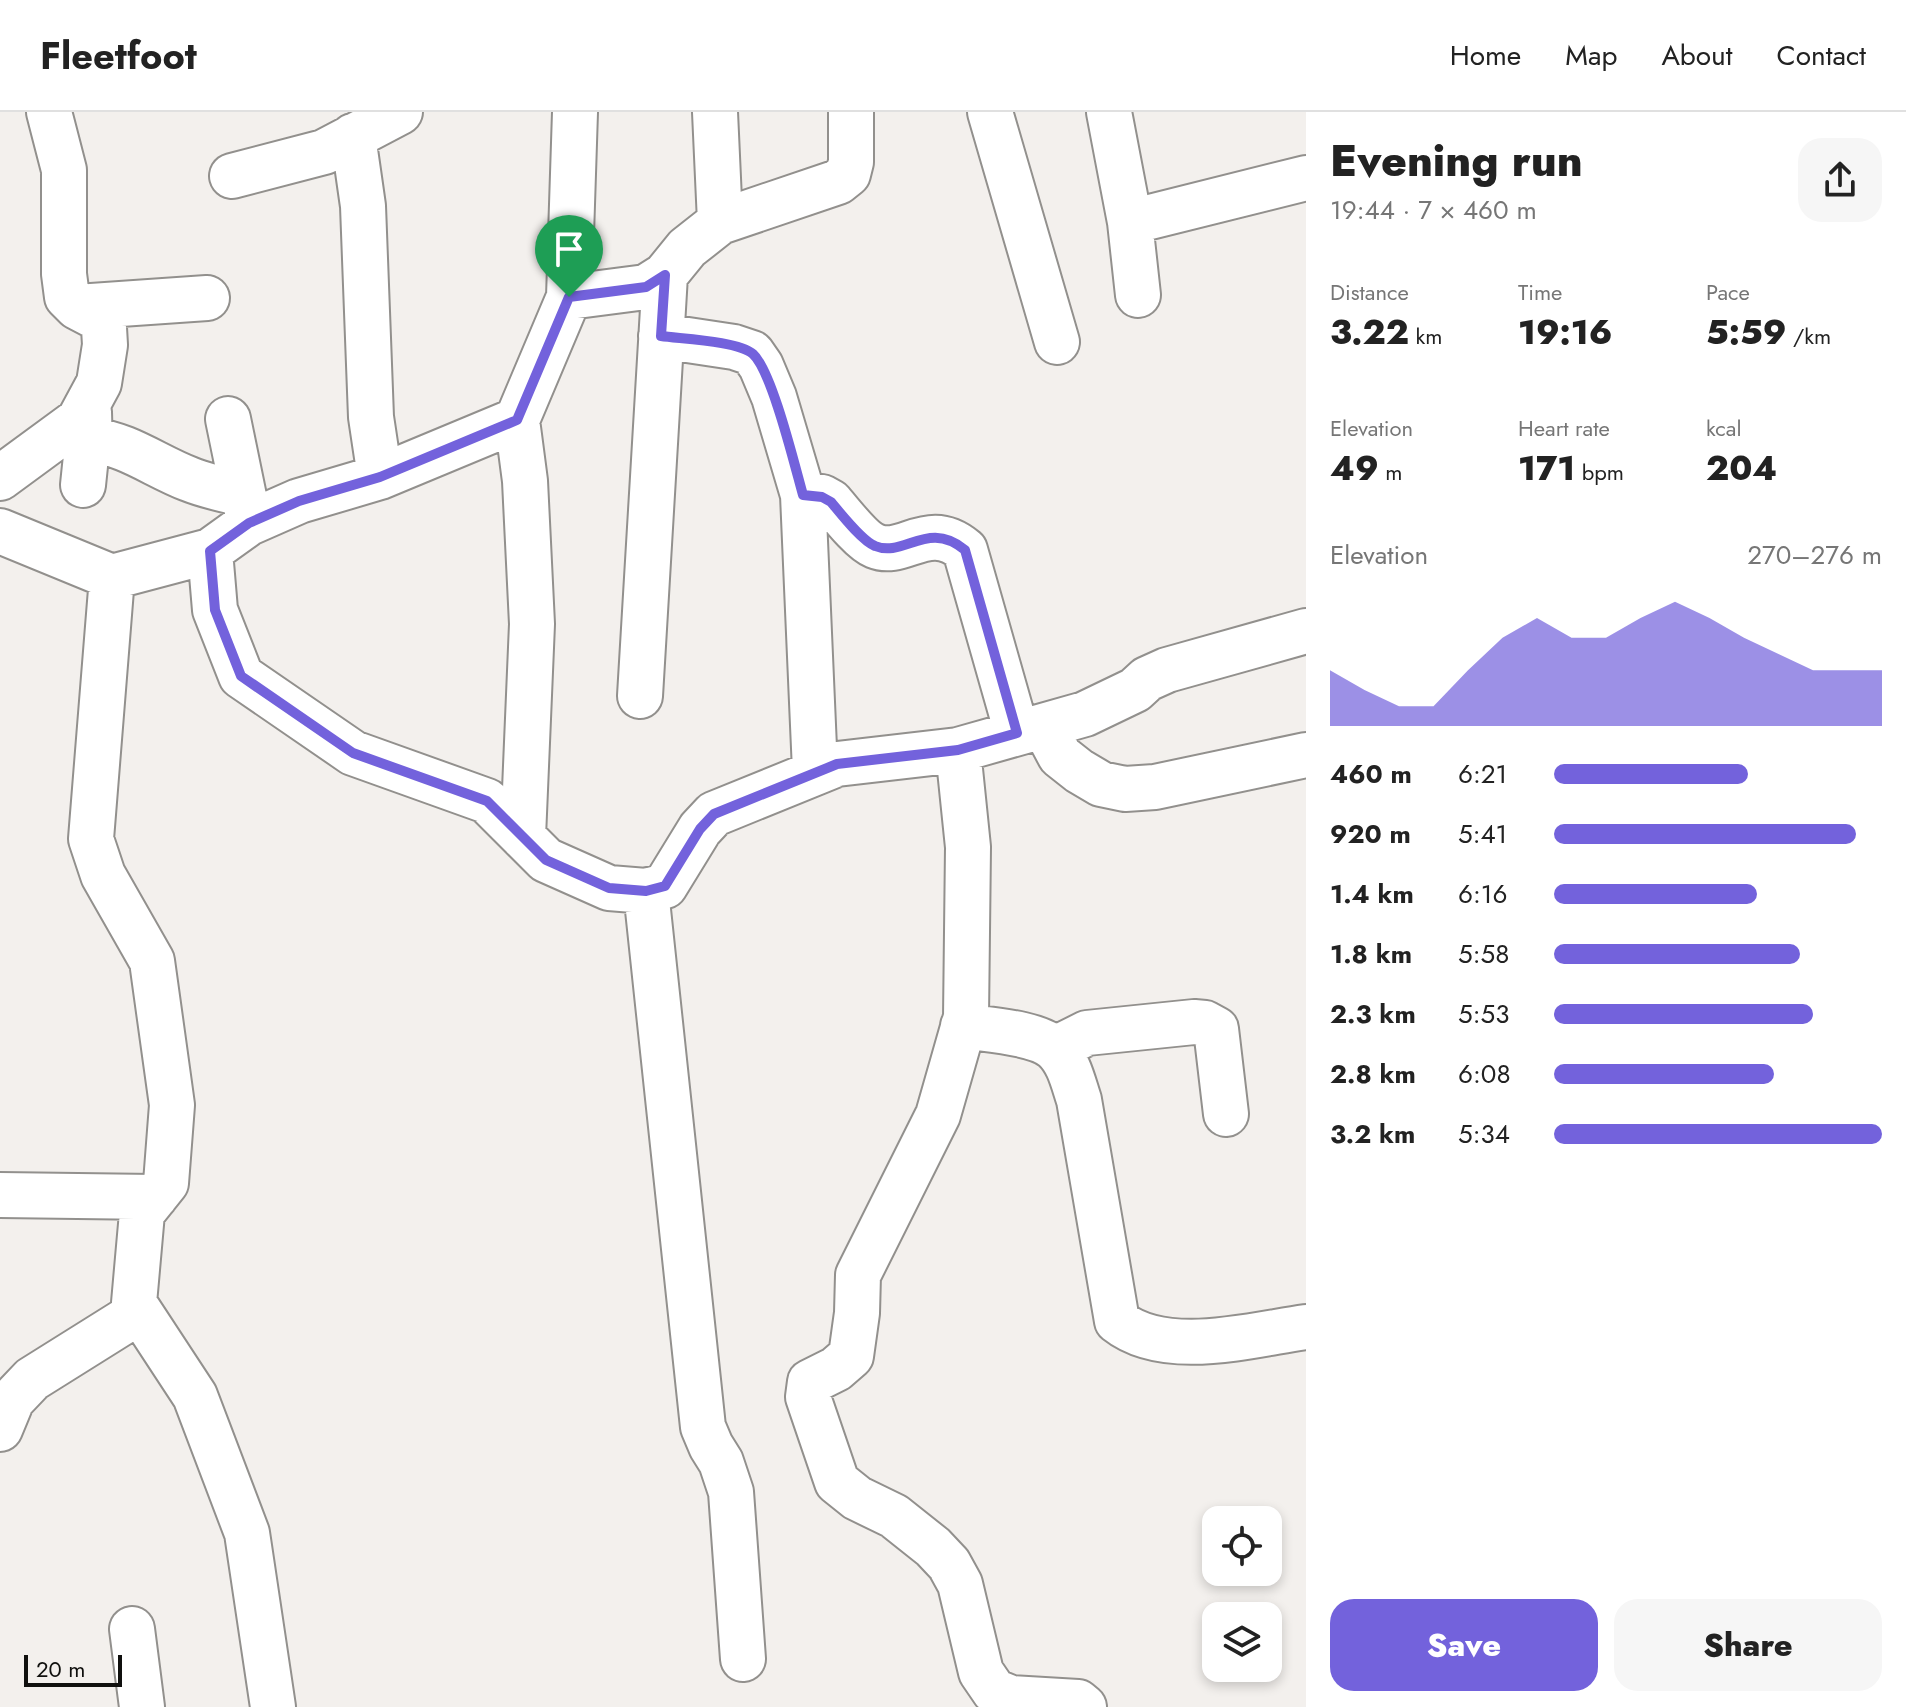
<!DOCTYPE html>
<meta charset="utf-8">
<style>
body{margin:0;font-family:Jost,sans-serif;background:#f6f6f6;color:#222;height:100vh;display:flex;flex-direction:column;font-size:30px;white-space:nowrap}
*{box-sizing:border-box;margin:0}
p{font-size:26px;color:#767676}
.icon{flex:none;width:44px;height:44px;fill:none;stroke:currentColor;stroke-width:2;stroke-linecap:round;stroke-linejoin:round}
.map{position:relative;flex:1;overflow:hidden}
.drawer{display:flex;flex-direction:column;background:#fff;width:600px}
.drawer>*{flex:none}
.tools{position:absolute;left:1202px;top:1394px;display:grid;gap:16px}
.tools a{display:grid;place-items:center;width:80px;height:80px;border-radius:16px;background:#fff;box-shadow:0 4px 12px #0003;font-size:40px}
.scale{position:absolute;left:24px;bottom:20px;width:98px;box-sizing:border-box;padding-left:8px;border:4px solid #10100e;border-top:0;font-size:22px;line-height:28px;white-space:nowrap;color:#10100e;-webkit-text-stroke:6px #f3f0ed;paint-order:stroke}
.pin{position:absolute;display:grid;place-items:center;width:68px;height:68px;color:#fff;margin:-82px -34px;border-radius:50% 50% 50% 0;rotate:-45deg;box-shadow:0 0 8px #0007}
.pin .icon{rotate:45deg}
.round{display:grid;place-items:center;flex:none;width:84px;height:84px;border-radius:24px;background:#f6f6f6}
.overview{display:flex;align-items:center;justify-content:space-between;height:136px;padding:0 24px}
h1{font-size:44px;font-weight:800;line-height:60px}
.figures{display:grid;grid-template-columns:repeat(3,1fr);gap:12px;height:136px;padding:8px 24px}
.figures div{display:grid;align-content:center}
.figures b{font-size:34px;font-weight:800}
.figures small{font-size:22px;font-weight:400}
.figures p{font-size:22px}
.chart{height:224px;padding:16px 24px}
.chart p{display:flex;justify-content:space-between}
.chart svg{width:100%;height:144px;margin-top:8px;fill:#7362dc;opacity:.7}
.cta{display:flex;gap:16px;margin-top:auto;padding:16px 24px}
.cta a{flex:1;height:92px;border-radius:24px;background:#7362dc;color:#fff;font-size:32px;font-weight:800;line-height:92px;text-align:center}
.cta a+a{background:#f6f6f6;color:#222}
ul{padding:0 24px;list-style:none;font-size:26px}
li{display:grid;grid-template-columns:128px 96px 1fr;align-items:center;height:60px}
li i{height:20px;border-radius:10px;background:#7362dc}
header{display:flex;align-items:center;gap:48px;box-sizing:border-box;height:112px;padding:0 40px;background:#fff;border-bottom:2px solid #e0e0e0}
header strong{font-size:38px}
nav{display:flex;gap:44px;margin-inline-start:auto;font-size:28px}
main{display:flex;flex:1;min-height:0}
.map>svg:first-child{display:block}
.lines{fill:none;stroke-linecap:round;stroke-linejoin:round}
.minor-casing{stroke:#92908d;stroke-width:48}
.minor{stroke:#fff;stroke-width:44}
.route-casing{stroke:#fff;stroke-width:16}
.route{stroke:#7362dc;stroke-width:10}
</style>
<header>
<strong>Fleetfoot</strong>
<nav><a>Home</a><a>Map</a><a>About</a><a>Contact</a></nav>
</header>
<main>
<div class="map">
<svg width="1306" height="1595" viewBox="0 0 1306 1595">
<rect width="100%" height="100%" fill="#f3f0ed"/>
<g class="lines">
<g class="minor-casing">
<path id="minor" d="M715,0L720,110
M990,0L1057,230
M1109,0L1130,110L1138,183
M353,24L363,94L371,305L380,365
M232,64L324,40L400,0
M1130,110L1306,66
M569,185L646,175L665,163L687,136L720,110L838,70L848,62L851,50V0
M77,195L207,186
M661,224L734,235L752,241L761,254L774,285L803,383L815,659
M228,307L249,409
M517,308L525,369L532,512L523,725
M91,328C128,332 155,354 189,367C206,374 225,378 243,382
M0,366L79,308L99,271L105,233L104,216L98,206L77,195L67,185L64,162V58L49,0
M83,373L86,344L90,336L89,300
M803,383L822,385L831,390C841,402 862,429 875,434C904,446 928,407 965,438L1017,621
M0,419L112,465L210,439L249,411L299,389L380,365L517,308L569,185L575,0
M210,439L215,498L241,564L353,641L487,689L546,748L609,776L646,779L665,774L700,717L714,702L837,652L958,638L1085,602L1135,578L1147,567L1167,558L1306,519
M112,465L91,727L103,763L152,849L172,993L166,1071L142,1101L134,1191L195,1284L247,1421L273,1595
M640,584L665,163
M1044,614L1060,644L1079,659L1101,672L1125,677L1155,675L1306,643
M958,638L968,735L966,905L938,1003L858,1163L857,1201L851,1244L836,1257L810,1270L808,1285L837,1370L857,1386L894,1404L933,1435L949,1452L960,1472L981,1560L994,1579L1011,1586L1078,1590L1084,1595
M646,779L703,1315L711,1334L721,1350L731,1380L743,1547
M963,914C988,918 1037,920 1055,937C1069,950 1073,970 1079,988L1117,1209C1165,1247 1250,1223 1306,1215
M1055,937L1087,921L1194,910L1205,911L1216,917L1226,1002
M0,1083L155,1085
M0,1317L12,1288L32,1267L139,1200
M132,1517L142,1595"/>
</g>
<use href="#minor" class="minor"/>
</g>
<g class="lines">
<g class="route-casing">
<path id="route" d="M665,163L661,224C682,227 738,229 753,242C772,259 795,355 803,383L822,385L831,390C841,402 862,429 875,434C904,446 928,407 965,438L1017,621L958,638L837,652L714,702L700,717L665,774L646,779L609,776L546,748L487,689L353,641L241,564L215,498L210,439L249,411L299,389L380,365L517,308L569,185L646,175Z"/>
</g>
<use href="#route" class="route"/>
</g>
</svg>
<div class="tools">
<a><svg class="icon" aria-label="locate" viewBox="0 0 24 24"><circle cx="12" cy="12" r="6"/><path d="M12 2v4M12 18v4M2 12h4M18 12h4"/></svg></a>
<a><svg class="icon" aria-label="layers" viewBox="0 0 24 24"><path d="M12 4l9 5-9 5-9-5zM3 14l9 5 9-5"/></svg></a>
</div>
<div class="scale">20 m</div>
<div class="pin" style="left:569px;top:185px;background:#1e9e55"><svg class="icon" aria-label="arrive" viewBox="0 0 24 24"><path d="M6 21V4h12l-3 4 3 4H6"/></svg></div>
</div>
<section class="drawer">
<div class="overview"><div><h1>Evening run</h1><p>19:44 · 7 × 460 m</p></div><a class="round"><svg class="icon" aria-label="share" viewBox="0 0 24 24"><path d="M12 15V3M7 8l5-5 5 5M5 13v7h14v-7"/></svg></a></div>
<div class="figures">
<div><p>Distance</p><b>3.22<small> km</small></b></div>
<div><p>Time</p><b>19:16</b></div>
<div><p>Pace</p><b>5:59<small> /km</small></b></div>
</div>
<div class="figures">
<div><p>Elevation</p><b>49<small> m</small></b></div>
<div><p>Heart rate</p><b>171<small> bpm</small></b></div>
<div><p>kcal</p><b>204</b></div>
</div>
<div class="chart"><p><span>Elevation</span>270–276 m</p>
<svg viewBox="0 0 160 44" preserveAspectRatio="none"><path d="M0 44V27L10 33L20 38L30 38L40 27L50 17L60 11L70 17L80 17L90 11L100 6L110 11L120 17L130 22L140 27L150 27L160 27V44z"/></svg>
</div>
<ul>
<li><b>460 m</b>6:21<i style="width:59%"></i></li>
<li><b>920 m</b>5:41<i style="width:92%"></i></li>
<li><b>1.4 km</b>6:16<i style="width:62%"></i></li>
<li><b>1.8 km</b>5:58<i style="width:75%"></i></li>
<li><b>2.3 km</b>5:53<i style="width:79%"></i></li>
<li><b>2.8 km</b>6:08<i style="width:67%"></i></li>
<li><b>3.2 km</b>5:34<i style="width:100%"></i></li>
</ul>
<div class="cta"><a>Save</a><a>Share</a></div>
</section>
</main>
